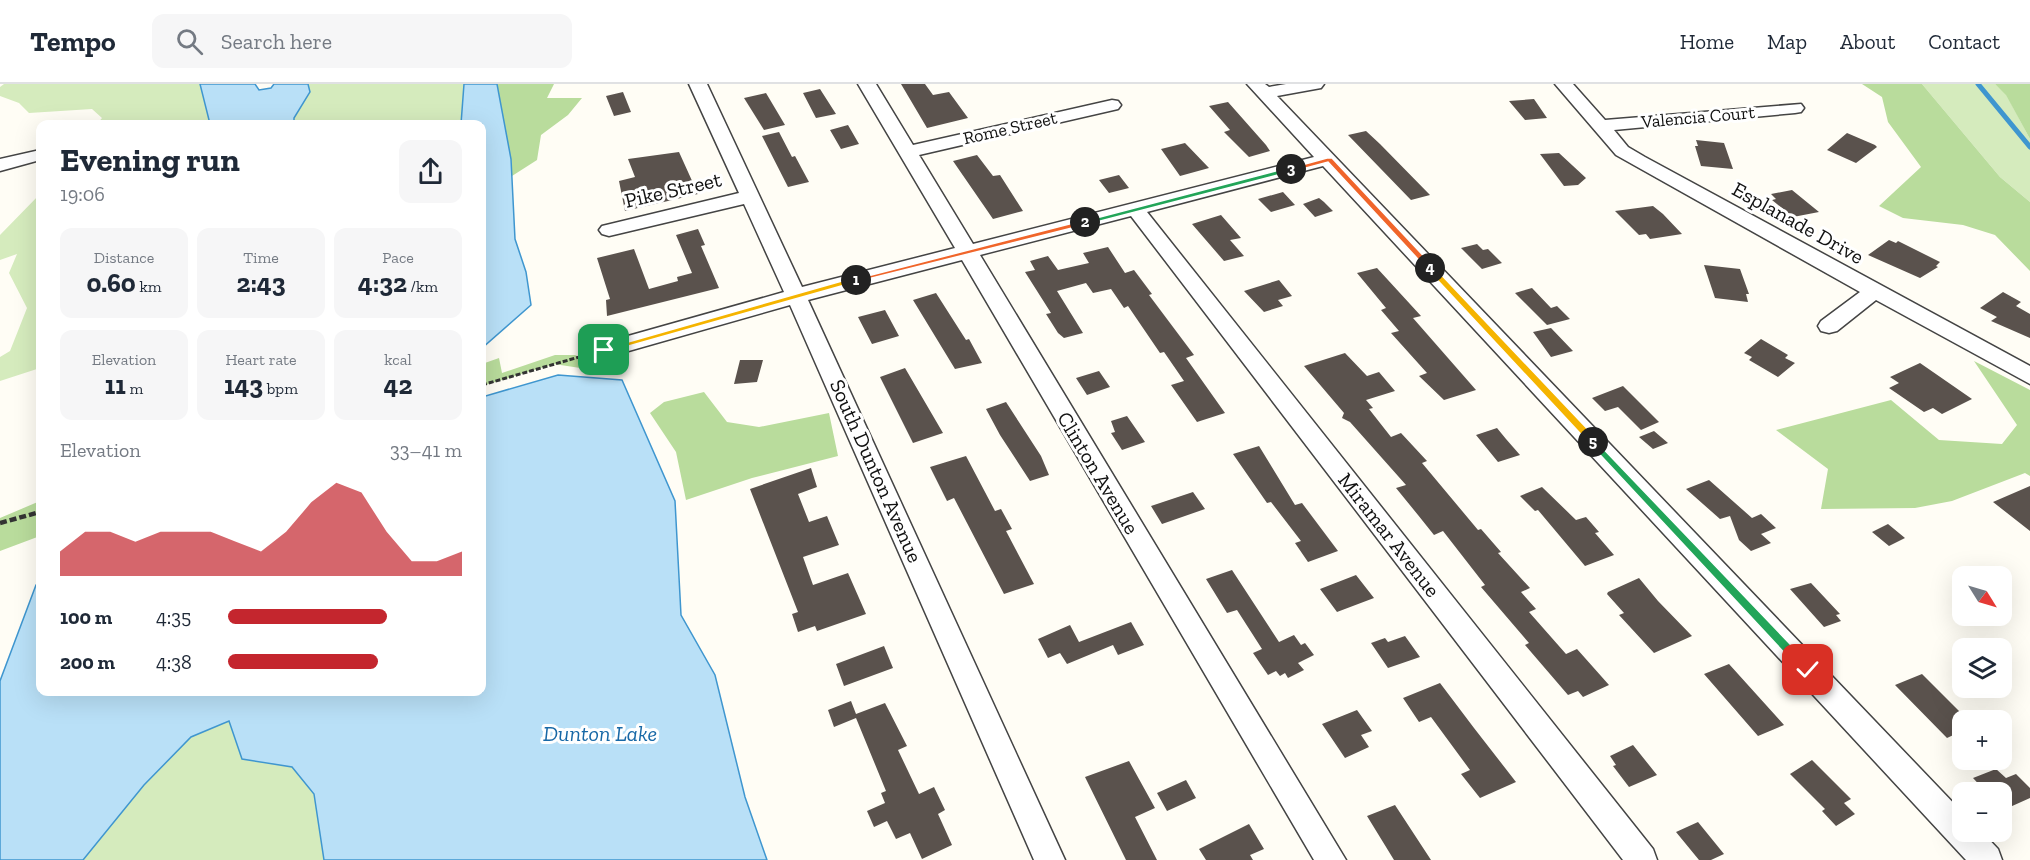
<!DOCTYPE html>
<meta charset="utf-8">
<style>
body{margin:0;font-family:"Zilla Slab",serif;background:#f6f6f7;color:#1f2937;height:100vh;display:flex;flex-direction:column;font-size:22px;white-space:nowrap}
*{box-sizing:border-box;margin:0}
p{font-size:20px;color:#747a83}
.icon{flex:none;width:33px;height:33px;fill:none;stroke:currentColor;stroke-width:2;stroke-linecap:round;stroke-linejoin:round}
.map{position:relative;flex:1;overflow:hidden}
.side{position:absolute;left:36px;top:36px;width:450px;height:576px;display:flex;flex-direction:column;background:#fff;border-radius:12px;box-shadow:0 6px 24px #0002}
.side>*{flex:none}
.needle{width:39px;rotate:127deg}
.tools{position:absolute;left:1952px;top:482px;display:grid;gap:12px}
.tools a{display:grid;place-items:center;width:60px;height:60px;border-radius:12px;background:#fff;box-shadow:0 6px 24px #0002;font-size:30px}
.pin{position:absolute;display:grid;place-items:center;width:51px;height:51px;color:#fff;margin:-26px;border-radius:12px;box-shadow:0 3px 9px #0006}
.km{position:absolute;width:30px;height:30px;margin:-15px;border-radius:50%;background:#222;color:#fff;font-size:16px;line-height:30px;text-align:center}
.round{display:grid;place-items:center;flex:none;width:63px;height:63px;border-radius:12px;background:#f6f6f7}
.head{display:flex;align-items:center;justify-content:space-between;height:102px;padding:0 24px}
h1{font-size:33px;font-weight:700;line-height:45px}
.figures{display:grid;grid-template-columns:repeat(3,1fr);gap:9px;height:102px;padding:6px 24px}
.figures div{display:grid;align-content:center;border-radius:12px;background:#f6f6f7;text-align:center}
.figures b{font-size:26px;font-weight:700}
.figures small{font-size:16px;font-weight:400}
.figures p{font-size:16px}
.chart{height:168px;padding:12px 24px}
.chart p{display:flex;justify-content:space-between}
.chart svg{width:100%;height:108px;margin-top:6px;fill:#c4262e;opacity:.7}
ul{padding:0 24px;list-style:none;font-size:20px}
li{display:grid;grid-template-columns:96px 72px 1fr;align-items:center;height:45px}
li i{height:15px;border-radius:8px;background:#c4262e}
header{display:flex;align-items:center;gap:36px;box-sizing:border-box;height:84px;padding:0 30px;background:#fff;border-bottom:2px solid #e0e1e3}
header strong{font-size:28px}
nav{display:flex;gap:33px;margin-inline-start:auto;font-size:21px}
.search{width:420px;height:54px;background:#f6f6f7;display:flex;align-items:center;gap:15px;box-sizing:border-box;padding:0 21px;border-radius:12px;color:#747a83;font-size:22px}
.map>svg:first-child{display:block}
.green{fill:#d5ebbd}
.forest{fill:#b9dc9c}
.water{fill:#b9e0f7;stroke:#3f96cf;stroke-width:1.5}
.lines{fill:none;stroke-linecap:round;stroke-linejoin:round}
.stream{stroke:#3f96cf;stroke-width:5}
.building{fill:#5a524d}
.minor-casing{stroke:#444;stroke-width:3}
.path-far1{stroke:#333;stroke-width:3;stroke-dasharray:5 2;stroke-linecap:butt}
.path{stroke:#333;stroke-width:4.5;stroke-dasharray:7 3;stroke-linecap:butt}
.minor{fill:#fff;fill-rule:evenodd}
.split-1{fill:#f5b400;stroke:#fff;stroke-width:1.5}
.split-2{fill:#f0652b;stroke:#fff;stroke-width:1.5}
.split-3{fill:#22a559;stroke:#fff;stroke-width:1.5}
.split-4{fill:#f0652b;stroke:#fff;stroke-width:1.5}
.split-5{fill:#f5b400;stroke:#fff;stroke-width:1.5}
.split-6{fill:#22a559;stroke:#fff;stroke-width:1.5}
.labels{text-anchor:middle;stroke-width:6;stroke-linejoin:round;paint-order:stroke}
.far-street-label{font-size:18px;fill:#111;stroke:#fff}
.street-label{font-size:21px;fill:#111;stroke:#fff}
.water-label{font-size:22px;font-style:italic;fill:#1768a6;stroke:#fff}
</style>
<header>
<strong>Tempo</strong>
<div class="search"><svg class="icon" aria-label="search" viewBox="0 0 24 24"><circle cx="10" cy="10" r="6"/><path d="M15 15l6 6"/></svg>Search here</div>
<nav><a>Home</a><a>Map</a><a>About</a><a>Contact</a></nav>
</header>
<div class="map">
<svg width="2030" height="776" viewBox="0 0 2030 776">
<rect width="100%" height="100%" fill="#fffdf5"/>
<path class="green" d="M4,0H200L210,40H97L102,34L92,25L29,29L19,19L0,12V3Z
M308,0H464L461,40H294V34L310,8Z
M1922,0H1995L2006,10L2030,55V118L2000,93Z
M40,110V284L0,297V273L10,267L27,224L9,189L17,170L0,176V151Z
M229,637L242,675L292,683L314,710L324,776H83L144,701L191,653Z"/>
<path class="forest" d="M497,0H554L547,14H582L568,31L541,51L537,76L512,92Z
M1862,0H1922L2000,93L2030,118V187L1995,151L1963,141L1903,134L1879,122L1921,83L1888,38L1882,13Z
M1995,0H2030V55L2006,11Z
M555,271H575L613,289L554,280L482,302V280L499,274L502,289Z
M1974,277L2030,306V392L2025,389L1952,417L1915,424L1821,425L1828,385L1776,346L1891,316L1939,356L2002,360L2017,341Z
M704,308L727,338L759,343L829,329L838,372L752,394L686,416L676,368L650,329L664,318Z
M40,417V452L0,467V434Z"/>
<path class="water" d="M200,0H255L259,6L271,4L274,0H308L310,8L294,34V40H210Z
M464,0H497L511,75L515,155L526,188L531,221L482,264V40H461Z
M558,291L622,296L675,417L681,531L715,591L745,713L767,776H324L314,710L292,683L242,675L229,637L191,653L144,701L83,776H0V597L36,501L40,498V608H482V313Z"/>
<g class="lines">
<path class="stream" d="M1978,0L2030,63"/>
</g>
<path class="building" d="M901,0H925L933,11L949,8L968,34L927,44Z
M820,5L836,30L816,34L803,9Z
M623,8L631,28L614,32L606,12Z
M766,9L785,41L764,46L744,14Z
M1534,15L1547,34L1525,36L1509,17Z
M1228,18L1266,61L1270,67L1249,73L1224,48L1230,46L1209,22Z
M848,41L859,60L841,65L830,46Z
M1366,47L1380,60L1430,111L1411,116L1348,51Z
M779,48L792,73L795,72L809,98L788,103L762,52Z
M1847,49L1875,61L1877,63L1856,79L1827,66Z
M1696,56L1724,59L1733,85L1701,82L1695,62H1698Z
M1185,59L1209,84L1180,92L1161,65Z
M679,68L698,110L625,127L619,97L635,93L628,75Z
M1559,69L1586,94L1578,101L1564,102L1540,70Z
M977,71L993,92L1000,91L1023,127L993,135L953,77Z
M1119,91L1129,104L1109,109L1099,96Z
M1792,106L1819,128L1793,133L1772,116L1776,115L1771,110Z
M1283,108L1295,121L1271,128L1258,115Z
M1319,114L1324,118L1333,127L1315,133L1303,120Z
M1653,122L1663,130L1682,150L1650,155L1646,150L1639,151L1615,127Z
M1221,131L1241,154L1230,156L1244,172L1224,177L1192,140Z
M698,145L705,161L701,162L719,204L607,232L606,216L610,215L597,174L634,165L649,205L678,197L677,193L692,189L676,151Z
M1889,156L1896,159L1898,157L1940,178L1936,182L1938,183L1920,194L1868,171Z
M1477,160L1483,166L1488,165L1502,179L1482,185L1461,164Z
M1108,163L1125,189L1134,186L1152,210L1149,211L1194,271L1186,274L1225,329L1197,338L1171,301L1184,297L1164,268L1160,269L1128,222L1124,224L1111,205L1093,209L1086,199L1057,207L1083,249L1064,254L1058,249L1046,230L1051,229L1025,188L1035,186L1030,177L1048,172L1058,186L1089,179L1083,169Z
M1704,181L1740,185L1749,210H1746L1748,218L1715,214Z
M1377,184L1421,232L1413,234L1476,306L1444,316L1419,292L1427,289L1391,249L1399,247L1381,226L1386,224L1357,189Z
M1279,196L1292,212L1278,216L1283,222L1264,228L1244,207Z
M1532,204L1551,224L1557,222L1570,235L1547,241L1515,209Z
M2003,208L2021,218L2016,222L2030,230V254L1991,237L1997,233L1980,224Z
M936,209L966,256L969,255L982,279L955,285L913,216Z
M885,226L899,252L872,260L858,233Z
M1551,244L1573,267L1551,273L1533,248Z
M1761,255L1788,271L1785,274L1795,279L1778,293L1749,276L1752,273L1744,269Z
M1345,269L1367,292L1379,288L1395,307L1366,316L1373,324L1369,325L1391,353L1401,349L1427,377L1422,379L1478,446L1481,445L1501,468L1498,469L1530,504L1521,508L1536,525L1529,528L1566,570L1577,565L1609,601L1583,613L1578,607L1568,611L1525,561L1529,559L1481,503L1485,501L1443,447L1434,451L1418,431L1396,404L1406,401L1350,338L1342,334L1344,329L1304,282Z
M740,276H763L757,298L734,300Z
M1920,279L1972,315L1942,330L1933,324L1924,328L1889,304L1899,299L1890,293Z
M905,284L943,349L913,359L880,293Z
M1099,287L1110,303L1087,311L1076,294Z
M1623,302L1659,338L1641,346L1618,323L1605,327L1592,314Z
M1006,318L1041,372L1049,391L1030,397L1000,351L986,325Z
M1127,332L1145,358L1122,366L1111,349L1115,348L1111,337Z
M1497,344L1506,355L1520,371L1498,378L1476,351Z
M1654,347L1668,359L1653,365L1639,353Z
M1259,362L1295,421L1302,419L1338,467L1308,478L1295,459L1301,457L1271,418L1267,419L1233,370Z
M966,372L995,427L1001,425L1012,445L1006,447L1034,500L1004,510L954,414L947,417L930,383Z
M811,384L817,403L798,410L809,438L827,432L839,461L803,473L813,501L848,489L866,530L817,547L815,542L798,548L792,530L798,528L750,405Z
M1709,396L1752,434L1761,430L1776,444L1761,450L1771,459L1751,467L1739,456L1730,432L1720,435L1686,405Z
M2030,402V447L1993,418Z
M1542,403L1576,436L1586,433L1599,448L1595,449L1614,471L1585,482L1538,426L1535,427L1520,412Z
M1193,408L1205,425L1162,440L1151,422Z
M1888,440L1905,454L1889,462L1872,448Z
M1232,486L1279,558L1294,551L1301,561L1305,559L1314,571L1298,579L1304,586L1288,594L1285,589L1280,592L1276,587L1268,591L1253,569L1262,565L1237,526L1227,529L1206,495Z
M1356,491L1374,514L1337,528L1320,505Z
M1639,494L1658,517L1692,552L1654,569L1619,531L1624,529L1607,510L1608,508Z
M1811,499L1840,530L1836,531L1841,537L1824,543L1790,505Z
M1131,538L1144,561L1118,571L1113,561L1067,580L1060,569L1048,574L1038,555L1070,541L1079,558Z
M1405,552L1420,573L1388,584L1371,559L1385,554L1388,558Z
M884,562L893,584L844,602L836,580Z
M1729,580L1784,641L1758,652L1704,590Z
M1922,590L1962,630V647L1947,654L1895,601Z
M1440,599L1474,644L1516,698L1480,714L1461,690L1470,686L1431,633L1419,638L1403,614Z
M851,617L856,630L885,619L907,662L898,666L919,710L934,703L945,726L938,730L952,761L922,775L910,749L896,755L887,737L874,743L867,727L885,719L881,709L886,707L856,634L834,643L828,626Z
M1357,626L1372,647L1361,651L1369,663L1345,674L1322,640Z
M1633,661L1657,691L1629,703L1613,682L1616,681L1610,672Z
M1812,676L1851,715L1844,719L1855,730L1836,742L1822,727L1825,725L1790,690Z
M1129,677L1155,724L1135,733L1157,776H1126L1085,693Z
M1996,685L2006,694L2016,690L2030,704V714L2001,727V708H1986L1973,694Z
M1186,696L1196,714L1167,727L1157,709Z
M1395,721L1431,776H1394L1367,732Z
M1698,738L1724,770L1711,776H1699L1676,748Z
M1249,740L1264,765L1250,771L1253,776H1206L1199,765Z"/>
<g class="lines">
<g class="minor-casing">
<path id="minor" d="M689,0H707L802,203L955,164L858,0H876L913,61L1112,16L1118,17L1121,21L1118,25L919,71L973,160L1314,73L1247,0H1265L1269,3L1286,0H1324L1321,4L1277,12L1962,728V747H1981L1998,765L2002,776H1966L1323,82L1147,128L1653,765L1657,776H1623L1131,132L980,171L1346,776H1314L962,176L808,216L1065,776H1034L790,221L604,274L596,271L593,266L596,261L784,208L744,120L609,152L602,150L599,146L602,142L739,109Z
M1555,0H1573L1605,36L1801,20L1804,24L1801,28L1795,29L1614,46L1628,63L1645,73L2030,282V300L1876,216L1837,247L1829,249L1821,247L1818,242L1821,237L1860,208L1616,71Z
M40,66V76L0,87V75Z"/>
</g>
<path class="path-far1" d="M482,301L586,271"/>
<path class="path" d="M0,439L40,428"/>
<use href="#minor" class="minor"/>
</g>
<path class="split-1" d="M856,193L859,197L604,269L600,266Z"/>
<path class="split-2" d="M1085,136L1088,140L856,198L852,196Z"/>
<path class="split-3" d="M1291,83L1293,87L1085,141L1081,138Z"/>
<path class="split-4" d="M1327,74H1332L1433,182V186H1428L1328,78L1291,88L1287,85Z"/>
<path class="split-5" d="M1428,182H1433L1597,355V360H1590L1428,186Z"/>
<path class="split-6" d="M1593,354L1812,583V590H1804L1590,360V355Z"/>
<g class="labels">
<g class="far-street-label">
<text transform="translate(1698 33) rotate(-5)" y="6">Valencia Court</text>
<text transform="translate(1010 44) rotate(-13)" y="6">Rome Street</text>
</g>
<g class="street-label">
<text transform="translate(673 106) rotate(-13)" y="7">Pike Street</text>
<text transform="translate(1798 139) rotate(29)" y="7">Esplanade Drive</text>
<text transform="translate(876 387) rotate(66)" y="7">South Dunton Avenue</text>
<text transform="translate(1098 389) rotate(59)" y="7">Clinton Avenue</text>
<text transform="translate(1389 451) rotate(52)" y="7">Miramar Avenue</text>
</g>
<g class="water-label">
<text x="600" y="657">Dunton Lake</text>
</g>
</g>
</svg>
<div class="tools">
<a><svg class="needle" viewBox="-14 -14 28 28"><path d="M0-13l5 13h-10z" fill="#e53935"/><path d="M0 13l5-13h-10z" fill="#747a83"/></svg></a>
<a><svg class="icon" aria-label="layers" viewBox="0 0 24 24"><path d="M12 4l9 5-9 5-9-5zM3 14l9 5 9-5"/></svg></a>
<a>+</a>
<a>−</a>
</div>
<div class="pin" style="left:604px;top:266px;background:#1e9e55"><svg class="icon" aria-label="arrive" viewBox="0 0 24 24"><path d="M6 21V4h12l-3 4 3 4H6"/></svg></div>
<div class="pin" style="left:1808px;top:586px;background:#d93025"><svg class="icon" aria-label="check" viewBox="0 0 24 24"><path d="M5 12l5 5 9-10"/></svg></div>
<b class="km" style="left:856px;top:196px">1</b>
<b class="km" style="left:1085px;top:138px">2</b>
<b class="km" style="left:1291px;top:85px">3</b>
<b class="km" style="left:1430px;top:184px">4</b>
<b class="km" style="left:1593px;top:358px">5</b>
<section class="side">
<div class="head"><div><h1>Evening run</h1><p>19:06</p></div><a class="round"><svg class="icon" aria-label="share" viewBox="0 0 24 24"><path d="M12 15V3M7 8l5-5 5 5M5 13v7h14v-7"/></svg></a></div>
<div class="figures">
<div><p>Distance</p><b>0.60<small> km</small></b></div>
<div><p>Time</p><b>2:43</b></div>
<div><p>Pace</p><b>4:32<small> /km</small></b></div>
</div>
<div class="figures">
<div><p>Elevation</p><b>11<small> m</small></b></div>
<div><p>Heart rate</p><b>143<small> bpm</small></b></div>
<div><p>kcal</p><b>42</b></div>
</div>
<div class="chart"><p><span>Elevation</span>33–41 m</p>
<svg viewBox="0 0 160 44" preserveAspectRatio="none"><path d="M0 44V34L10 26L20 26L30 30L40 26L50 26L60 26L70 30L80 34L90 26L100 14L110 6L120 10L130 26L140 38L150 38L160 34V44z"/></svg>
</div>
<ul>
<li><b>100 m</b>4:35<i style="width:68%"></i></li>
<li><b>200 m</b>4:38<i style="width:64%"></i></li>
</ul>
</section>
</div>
